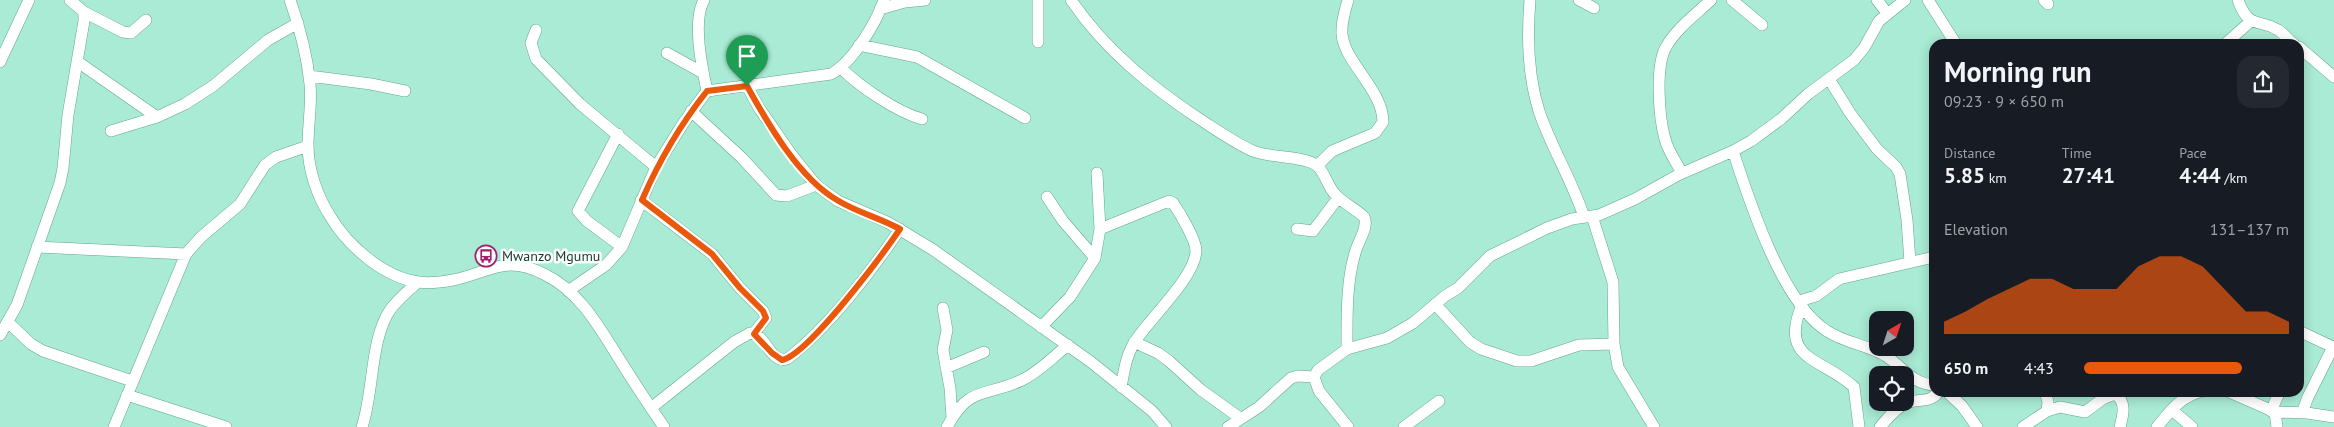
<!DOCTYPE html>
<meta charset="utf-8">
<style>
body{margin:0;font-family:"PT Sans",sans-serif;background:#242831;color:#f1f3f6;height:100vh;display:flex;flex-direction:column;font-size:19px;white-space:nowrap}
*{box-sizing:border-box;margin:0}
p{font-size:16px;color:#9ea1a6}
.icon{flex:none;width:28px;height:28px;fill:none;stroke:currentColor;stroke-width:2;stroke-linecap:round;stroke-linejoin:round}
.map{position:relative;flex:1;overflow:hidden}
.side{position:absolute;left:1929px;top:39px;width:375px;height:358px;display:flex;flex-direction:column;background:#171b24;border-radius:15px;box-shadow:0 2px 12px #0003}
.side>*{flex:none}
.needle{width:32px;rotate:39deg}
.fabs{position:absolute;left:1869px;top:311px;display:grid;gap:10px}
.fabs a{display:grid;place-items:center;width:45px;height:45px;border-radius:10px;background:#171b24;box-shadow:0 2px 12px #0003;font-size:25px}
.pin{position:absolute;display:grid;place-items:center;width:42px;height:42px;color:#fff;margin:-51px -21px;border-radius:50% 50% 50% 0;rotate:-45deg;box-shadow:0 0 5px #0007}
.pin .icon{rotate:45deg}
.round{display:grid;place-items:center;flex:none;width:52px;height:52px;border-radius:15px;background:#242831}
.overview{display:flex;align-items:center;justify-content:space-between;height:85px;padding:0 15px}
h1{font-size:28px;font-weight:600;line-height:38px}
.figures{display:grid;grid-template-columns:repeat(3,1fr);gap:8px;height:85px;padding:5px 15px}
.figures div{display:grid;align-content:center}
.figures b{font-size:21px;font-weight:600}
.figures small{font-size:14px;font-weight:400}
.figures p{font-size:14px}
.chart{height:140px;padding:10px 15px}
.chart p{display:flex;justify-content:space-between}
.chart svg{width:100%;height:90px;margin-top:5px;fill:#ea580c;opacity:.7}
ul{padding:0 15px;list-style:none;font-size:16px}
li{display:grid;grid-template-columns:80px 60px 1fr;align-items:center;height:38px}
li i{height:12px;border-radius:6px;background:#ea580c}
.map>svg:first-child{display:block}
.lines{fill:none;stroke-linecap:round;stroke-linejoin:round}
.minor-casing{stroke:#64a58f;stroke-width:12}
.minor{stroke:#fff;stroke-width:11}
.route-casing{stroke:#fff;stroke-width:10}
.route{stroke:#ea580c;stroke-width:6}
.labels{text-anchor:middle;stroke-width:5;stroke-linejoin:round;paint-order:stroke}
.poi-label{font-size:14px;fill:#1c372e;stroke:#f7fefb;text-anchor:start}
</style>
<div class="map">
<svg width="2334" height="427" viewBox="0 0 2334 427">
<rect width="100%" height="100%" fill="#a9ebd4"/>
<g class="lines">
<g class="minor-casing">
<path id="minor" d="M290,0C300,28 307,55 310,84C312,104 308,125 308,145C308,169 317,196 330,216C347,245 384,278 419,282C430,284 442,282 453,280C489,273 503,254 544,274C579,291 598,325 618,357C633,381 648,404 664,427
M704,0C692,21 702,68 707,91
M1038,0V42
M1071,0C1105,50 1151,87 1201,120C1218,131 1235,143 1253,151C1270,158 1304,156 1316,165C1324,170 1327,185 1334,193C1342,203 1355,208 1364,217C1369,226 1359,240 1356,250C1346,280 1347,317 1347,349
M1530,0C1527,36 1528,76 1539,111C1551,147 1572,180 1584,217
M1579,0L1594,8
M1732,0L1762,25
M1877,0L1887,13
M1928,0L1956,44
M2044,0L2048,4
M2238,0C2249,30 2258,18 2278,30C2284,33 2288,40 2294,44
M880,9L905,2L925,0
M84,12L123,32L131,33L146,20
M536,30L531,43L536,59L580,104L656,167
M2225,44L2251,21
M859,45L917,57L1025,118
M2299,47L2334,77
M667,53L703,73
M0,62L29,0
M78,62L157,117
M841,68C860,87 897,112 922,119
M309,76L371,84L405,91
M1829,79L1850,113L1877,149L1896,167L1900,174L1907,220L1910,262
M747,86L759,108L791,154L816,185L838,201L887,222L932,249L1091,362L1152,411L1166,427
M691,111L742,158L776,195L787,196L816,185
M111,131L157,117L185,104L213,86L268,40L298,23
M618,134L578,211L587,221L622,247
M1733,151C1749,200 1782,303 1827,331C1845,343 1868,345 1886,356C1903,367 1912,384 1934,385
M1318,165L1332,151L1375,133L1383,122C1383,90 1344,62 1342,34C1341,22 1345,11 1348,0
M1097,173L1100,229
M1682,173C1676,162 1668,151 1665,139C1659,118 1655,66 1666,47C1676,29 1696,14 1711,0
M1047,197L1063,221L1095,258
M641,200L712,254L740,288L763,311L766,318L754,333
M1592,216L1613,282L1614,344L1618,367L1654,427
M1297,229L1313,231L1338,198
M37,247L186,254
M568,291L606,265L622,247L656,167L684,122L707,91L831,74C853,62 876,23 884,0
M1799,301L1816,296L1839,279L1934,257
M1435,304L1470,342L1481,349L1517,361H1531L1579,345L1614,344
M1802,305C1778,361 1823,358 1854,387L1859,427
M943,308L947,330L943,350L950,388L952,418
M9,323L31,344L43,351L132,381
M1041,327L1070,297L1095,258L1100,229L1169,201L1173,203C1180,213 1196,240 1196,251C1195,278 1147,321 1134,343C1126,356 1124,372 1121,387
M2299,331L2333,347L2308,397L2302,413
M0,335L17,305L60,183L63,168L68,115L84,21V12L70,0
M1134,342L1158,353L1169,361L1201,390L1240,418
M946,368L984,352
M1946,391L1962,406L1977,427
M2227,391L2275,412L2307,413L2334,417
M127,395L226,427
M651,408L734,342L750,333C767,334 769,363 787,359C828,328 871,272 900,229
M2172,410L2192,427
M2047,411L2060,407L2085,412L2104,398L2115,394C2127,402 2123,415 2120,427
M2271,411L2280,391
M2275,412L2277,427
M114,427L186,254L201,237L240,204L265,165L276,157L308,146
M362,427C374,391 370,340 390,310C398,299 408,291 418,282
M947,427C970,384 985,398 1022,380C1039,372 1054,356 1068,345
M1228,427L1259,407L1291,378L1298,376L1314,377
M1348,427L1319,391L1314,377L1318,370L1347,349L1387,338L1413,323L1445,296L1458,288L1490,256L1547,228L1572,219L1599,215L1635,199L1678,175L1733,151L1751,141L1781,119L1808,94L1854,60L1864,48L1879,21L1905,0
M1404,427L1439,401
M1880,427C1887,419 1896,407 1907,403C1918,398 1931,404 1939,391
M2023,427L2047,411L2048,402L2045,391
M2157,427C2170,411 2182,395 2203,391"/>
</g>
<use href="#minor" class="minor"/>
</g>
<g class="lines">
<g class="route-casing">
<path id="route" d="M747,86C768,124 799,178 837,200C856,212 880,218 900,229C883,254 808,355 782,360L772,353L754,334L766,318L763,311L740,288L712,254L642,200C659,161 680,125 707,91Z"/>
</g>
<use href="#route" class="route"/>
</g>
<defs>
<g id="bus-ring" transform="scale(1.125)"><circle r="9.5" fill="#f7fefb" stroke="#a41f6c" stroke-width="1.5"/><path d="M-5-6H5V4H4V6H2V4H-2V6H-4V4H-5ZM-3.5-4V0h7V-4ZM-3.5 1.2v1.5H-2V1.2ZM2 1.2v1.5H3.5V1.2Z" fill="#a41f6c"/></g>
</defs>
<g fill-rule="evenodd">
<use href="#bus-ring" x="486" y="256"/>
</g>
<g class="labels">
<g class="poi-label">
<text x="502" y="261">Mwanzo Mgumu</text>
</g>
</g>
</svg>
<div class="fabs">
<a><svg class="needle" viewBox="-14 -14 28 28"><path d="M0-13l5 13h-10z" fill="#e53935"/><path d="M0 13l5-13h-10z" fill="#9ea1a6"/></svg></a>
<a><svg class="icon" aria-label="locate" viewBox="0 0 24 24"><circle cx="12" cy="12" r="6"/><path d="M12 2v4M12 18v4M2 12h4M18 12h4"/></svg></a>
</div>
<div class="pin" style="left:747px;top:86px;background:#1e9e55"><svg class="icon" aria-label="arrive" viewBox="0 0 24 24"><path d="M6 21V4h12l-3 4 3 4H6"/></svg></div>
<section class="side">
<div class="overview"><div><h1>Morning run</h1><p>09:23 · 9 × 650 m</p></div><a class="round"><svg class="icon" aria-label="share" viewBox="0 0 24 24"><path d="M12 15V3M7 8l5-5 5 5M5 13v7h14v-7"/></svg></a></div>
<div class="figures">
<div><p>Distance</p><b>5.85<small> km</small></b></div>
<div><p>Time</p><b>27:41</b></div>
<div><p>Pace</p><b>4:44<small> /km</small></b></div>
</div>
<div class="chart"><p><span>Elevation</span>131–137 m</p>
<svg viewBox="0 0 160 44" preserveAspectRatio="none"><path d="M0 44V38L10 33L20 27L30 22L40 17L50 17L60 22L70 22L80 22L90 11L100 6L110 6L120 11L130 22L140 33L150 33L160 38V44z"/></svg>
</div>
<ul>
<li><b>650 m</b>4:43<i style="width:77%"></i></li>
</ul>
</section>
</div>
